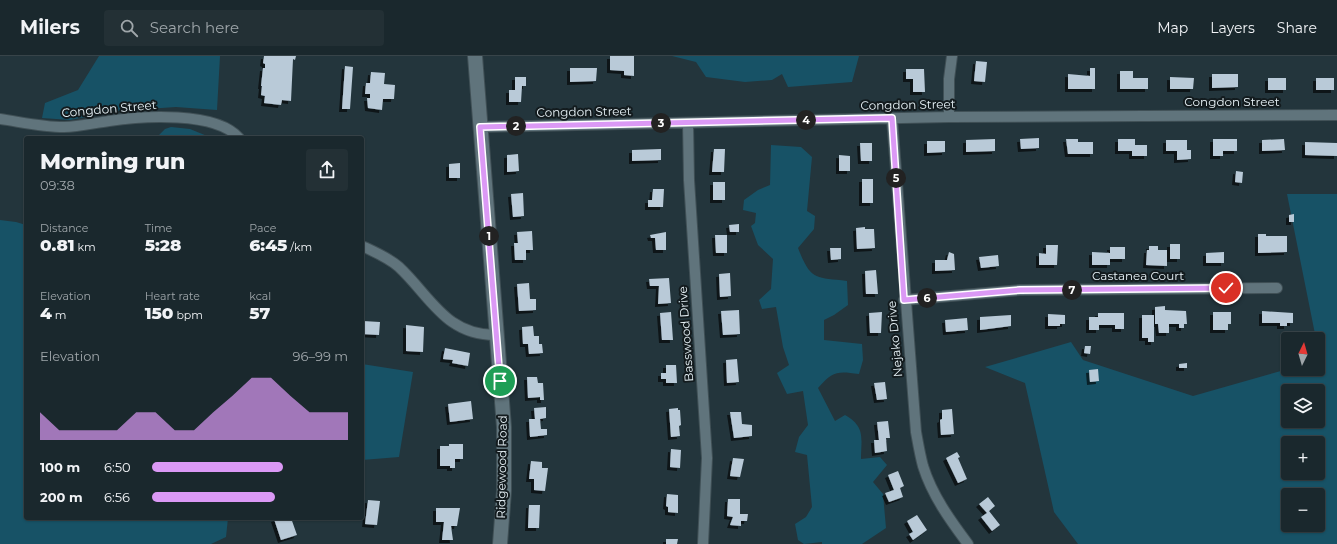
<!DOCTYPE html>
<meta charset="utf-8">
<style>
body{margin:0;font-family:Montserrat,sans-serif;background:#233035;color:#f1f3f6;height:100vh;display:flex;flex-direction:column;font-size:15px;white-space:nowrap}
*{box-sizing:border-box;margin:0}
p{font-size:13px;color:#9fa6aa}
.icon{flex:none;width:22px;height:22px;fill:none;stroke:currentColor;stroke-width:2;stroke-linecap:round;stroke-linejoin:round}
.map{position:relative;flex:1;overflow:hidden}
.details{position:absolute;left:24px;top:80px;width:340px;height:384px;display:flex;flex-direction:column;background:#1a282d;border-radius:4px;box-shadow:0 1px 3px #0004,0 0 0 1px #384449}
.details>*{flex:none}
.needle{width:26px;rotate:5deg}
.controls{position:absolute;left:1281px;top:276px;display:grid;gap:8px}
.controls a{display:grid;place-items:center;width:44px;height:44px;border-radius:4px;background:#1a282d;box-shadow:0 1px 3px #0004,0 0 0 1px #384449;font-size:20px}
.pin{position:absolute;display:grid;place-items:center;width:34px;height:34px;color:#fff;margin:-17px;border:2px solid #fff;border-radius:50%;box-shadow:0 1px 4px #0007}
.km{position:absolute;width:20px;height:20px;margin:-10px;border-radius:50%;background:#222;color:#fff;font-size:11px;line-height:20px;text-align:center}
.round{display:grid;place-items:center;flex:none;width:42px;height:42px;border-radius:4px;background:#233035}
.overview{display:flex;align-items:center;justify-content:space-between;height:68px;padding:0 16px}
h1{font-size:22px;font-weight:800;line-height:30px}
.stats{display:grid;grid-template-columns:repeat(3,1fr);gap:6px;height:68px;padding:4px 16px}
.stats div{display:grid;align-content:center}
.stats b{font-size:17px;font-weight:800}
.stats small{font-size:11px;font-weight:400}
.stats p{font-size:11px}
.chart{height:112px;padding:8px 16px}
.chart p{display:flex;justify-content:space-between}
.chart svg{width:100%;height:72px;margin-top:4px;fill:#db99f5;opacity:.7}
ul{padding:0 16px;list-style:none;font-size:13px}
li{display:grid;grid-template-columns:64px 48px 1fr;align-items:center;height:30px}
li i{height:10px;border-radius:5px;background:#db99f5}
header{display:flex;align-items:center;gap:24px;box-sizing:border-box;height:56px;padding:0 20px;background:#1a282d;border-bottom:1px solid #384449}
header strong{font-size:19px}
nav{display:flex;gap:22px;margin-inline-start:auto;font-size:14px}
.search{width:280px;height:36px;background:#233035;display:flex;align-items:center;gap:10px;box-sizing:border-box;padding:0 14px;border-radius:4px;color:#9fa6aa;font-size:15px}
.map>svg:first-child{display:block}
.green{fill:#175266;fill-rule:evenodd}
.building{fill:#b9cad8;filter:url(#shadow)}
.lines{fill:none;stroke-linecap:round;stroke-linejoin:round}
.street-casing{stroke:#405056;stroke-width:12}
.secondary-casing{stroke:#405056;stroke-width:16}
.street{stroke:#60747c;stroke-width:10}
.secondary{stroke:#60747c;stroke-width:14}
.route-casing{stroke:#fff;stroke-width:8}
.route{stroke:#db99f5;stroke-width:5}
.labels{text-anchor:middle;stroke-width:4;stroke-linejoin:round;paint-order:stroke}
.street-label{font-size:12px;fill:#e8f3f8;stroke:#131b1e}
</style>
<header>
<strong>Milers</strong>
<div class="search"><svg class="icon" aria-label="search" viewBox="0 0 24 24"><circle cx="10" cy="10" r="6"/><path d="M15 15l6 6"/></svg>Search here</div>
<nav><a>Map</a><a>Layers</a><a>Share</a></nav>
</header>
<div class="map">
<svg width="1337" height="488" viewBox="0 0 1337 488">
<defs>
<filter id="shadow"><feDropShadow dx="-3" dy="3" stdDeviation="0" flood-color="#0009"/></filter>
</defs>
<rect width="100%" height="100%" fill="#23353c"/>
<path class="green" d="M99,0H220L217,54L176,51L117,55L70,64L42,62L45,47L78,34Z
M672,0H859L852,26L788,31L782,18L772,24L745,26L706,21L696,6Z
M171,71L190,73L212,82H156L165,73Z
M771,89L801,91L812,101L807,155L815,160L814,173L798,192C811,225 815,221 847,225L848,249L834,259L824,264V284L862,288L863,304L859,318C837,315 833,315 818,332L835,365L845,359C866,371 861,382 861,403L880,401L887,409L873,426L883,438L886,472L862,488H822V486L804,488L798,484L795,468L806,461L812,451L807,399L795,396L799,381L808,369L803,335L787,338L777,317L789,309L783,291L776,251L762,253L759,244L771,233L773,203L758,189L751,170L755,167L756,157L743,154L744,144L758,134L770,129Z
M1287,138H1337V488H1078L1054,456L1025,327L985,311L1071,286L1083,304L1193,340L1288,313H1318V304L1320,303L1318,283H1316ZM1288,335H1318V365H1288ZM1288,387H1318V417H1288ZM1288,439H1318V469H1288Z
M0,164L16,166L26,169V462H228L226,481L211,488H0Z
M362,308L413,316L399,401L362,404Z"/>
<path class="building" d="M264,0H296L295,4L293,3L291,45L282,44L281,49L264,47L265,40L261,39L262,30H261L263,12H265V8L263,7Z
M610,0H634V20L624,19V15L610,14Z
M976,5L987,6L985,26L974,25Z
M345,10L353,11L350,53H342Z
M570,12H597L596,25L570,26Z
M1090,12H1095V33H1068V18L1090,20Z
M906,13H924L925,36H913V23H906Z
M1120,15H1133V22H1148V33H1120Z
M371,16L385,17L384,28L395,29L394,43H383L382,54L368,52L367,42H370V38H365L366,27H370Z
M1212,18H1238V31L1212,32Z
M515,21H526V30H522L521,46H509V34H515Z
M1170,21L1194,22L1193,33H1170Z
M1268,22H1286V34H1268Z
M1316,22H1334V34H1316Z
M1039,82V92L1021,93L1020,83Z
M995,83V95L966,96V84Z
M1066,83H1078V86H1093V98H1068Z
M1118,83H1135V89H1147V100H1132V95H1118Z
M1213,83H1237V95H1223V100H1213Z
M1284,83L1285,94L1262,95V84Z
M1166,84H1187V94H1191V103L1177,104V95H1166Z
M927,85H945V96L927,97Z
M1305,86L1337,87V100L1305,99Z
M860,87H872V105H861Z
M661,93V104L632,105V94Z
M714,93H725L724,116H712Z
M518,98L519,115L507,116V99Z
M839,99L850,100V115H839Z
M460,107V122H449V108Z
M1236,115L1243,116L1242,127L1235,126Z
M862,123H873V147H862Z
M713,126H725V144H713Z
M653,133H664L663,151H648V144H652Z
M523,137L524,160L513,161L511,138Z
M1294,158V166H1289V159Z
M739,168V176H730L729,169Z
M865,171V173H874L875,192L857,193L856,172Z
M532,175L533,194H526V204H515L514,187H518L517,176Z
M666,176V194H656L655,182H651L650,179Z
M1258,178H1266V180H1287V196L1258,197Z
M715,179H727V197H716Z
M1170,188H1180V203H1170Z
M1046,189H1058L1057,209H1039V197L1046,198Z
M1149,190H1158V194H1167V210L1146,209L1147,194H1149Z
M1110,191H1125V203H1110V209H1092V196L1110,197Z
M830,192H841V203L831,204Z
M949,196L954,198L955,214L935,215V204H947Z
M1224,196V207H1206V197Z
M998,199L999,210L981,212L979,201Z
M876,214L878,238H866L865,215Z
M730,217L731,240L720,241L719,218Z
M669,222L671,247L658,248L659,230H650L649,223Z
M529,227L530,243H536V254L519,255L517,228Z
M1165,250V254L1186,255L1187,268H1184V272H1179V268H1169V277H1159L1158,268H1155V251Z
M739,254L740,278L723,279L721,255Z
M1262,255L1293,257V267H1287V270H1280V267H1262Z
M671,256L673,284H662L660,257Z
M882,256L881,277H870L869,257Z
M1213,256H1231V268H1228V274H1213Z
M1098,257H1124V273H1115V269H1099V274H1089V261H1098Z
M1048,258L1065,259V268H1060V270H1048Z
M1011,259V270L980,274V261Z
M1142,259H1154V286H1148V282H1142Z
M967,262L968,274L946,276L945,264Z
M363,265L380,266L379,279L362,278Z
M406,269L424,271L423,296L406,295Z
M533,270L534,280H539V288H542L543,297L529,298L528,288H523L522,271Z
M1085,290H1091L1090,298L1084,297Z
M445,292L470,297L468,310L452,307L453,304L443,303Z
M737,303L739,326L727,327L726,304Z
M1187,307V312H1179V308Z
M666,309H676L677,327H666V323H661V317H666Z
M1098,313L1099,325L1090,326L1089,314Z
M527,321H537L538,327H543L544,344H540V341L528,342Z
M885,326L887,343L877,344L874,327Z
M471,345L473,363L450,366L448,348Z
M546,351V362L540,363L541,373H547V379L530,381L529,363H535L534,352Z
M678,352V354H680L681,369L679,370L680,380L671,381L669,353Z
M952,353L954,378L941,379L940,364L942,363V354Z
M730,356H741L742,368L752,369V380L734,382Z
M888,365L890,382H886L887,395L875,397L874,384H879L877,366Z
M449,388H463V403H455V412H450V410H440V390H449Z
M671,393L681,394L680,412L670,411Z
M957,396L960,401L958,402L967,423L958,427L946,402Z
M733,402L744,403L740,421L730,420Z
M531,405L542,406V412H548L545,435L534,434V423H529Z
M898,415L904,430L900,432L903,441L889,446L885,437L894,434L888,419Z
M667,438L678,439V457L668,456V451L666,450Z
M988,441L995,450L989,455L1000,469L992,475L981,461L987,457L979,448Z
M728,443H740V458H748L747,465H741V470L730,469L733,461L727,460Z
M368,444L380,445L377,469L365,468Z
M529,449H540L539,472H528Z
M436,452H460L457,470H451L453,484H442L444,466H436Z
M917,459L927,474L913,484L909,478L913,476L907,465Z
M278,462H291L297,479L281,484L274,463Z
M666,483H678L677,488H666Z"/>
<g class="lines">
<g class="street-casing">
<path id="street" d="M949,61V23L952,0
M892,62L916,376C918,387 920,399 923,410C932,439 950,464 968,488
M0,63C21,66 42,71 64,71C79,71 94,67 109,65C142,60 216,55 239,82
M688,67L689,124L707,402L703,488
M480,71L949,61L1337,59
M362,190C375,196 389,202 399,211C431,241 446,280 497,279
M904,244L1020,234L1277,232"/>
</g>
<g class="secondary-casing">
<path id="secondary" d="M475,0L504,371V435L500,488"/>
</g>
<use href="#street" class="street"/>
<use href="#secondary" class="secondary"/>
</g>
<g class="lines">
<g class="route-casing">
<path id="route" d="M500,325L480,71L892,62L904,244L1020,234L1226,232"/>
</g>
<use href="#route" class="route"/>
</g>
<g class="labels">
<g class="street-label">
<text x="1232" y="50">Congdon Street</text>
<text transform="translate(908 49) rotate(-1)" y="4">Congdon Street</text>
<text transform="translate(109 53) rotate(-5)" y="4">Congdon Street</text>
<text transform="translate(584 56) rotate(-1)" y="4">Congdon Street</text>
<text x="1138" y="224">Castanea Court</text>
<text transform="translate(686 278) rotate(-94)" y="4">Basswood Drive</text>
<text transform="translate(895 283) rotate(-95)" y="4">Nejako Drive</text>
<text transform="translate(502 411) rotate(-89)" y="4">Ridgewood Road</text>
</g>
</g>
</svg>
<div class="controls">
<a><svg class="needle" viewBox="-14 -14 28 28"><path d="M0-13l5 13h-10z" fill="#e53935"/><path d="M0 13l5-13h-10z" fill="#9fa6aa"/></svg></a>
<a><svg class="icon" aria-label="layers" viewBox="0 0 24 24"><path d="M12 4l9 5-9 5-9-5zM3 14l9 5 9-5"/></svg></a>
<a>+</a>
<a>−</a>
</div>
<div class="pin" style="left:500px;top:325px;background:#1e9e55"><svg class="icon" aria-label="arrive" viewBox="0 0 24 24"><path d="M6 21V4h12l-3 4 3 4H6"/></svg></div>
<div class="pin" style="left:1226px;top:232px;background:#d93025"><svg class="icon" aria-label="check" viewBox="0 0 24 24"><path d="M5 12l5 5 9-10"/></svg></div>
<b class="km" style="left:489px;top:180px">1</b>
<b class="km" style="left:516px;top:70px">2</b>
<b class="km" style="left:661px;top:67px">3</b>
<b class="km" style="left:806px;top:64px">4</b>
<b class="km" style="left:896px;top:122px">5</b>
<b class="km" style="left:927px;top:242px">6</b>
<b class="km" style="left:1072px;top:234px">7</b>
<section class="details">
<div class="overview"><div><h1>Morning run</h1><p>09:38</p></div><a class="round"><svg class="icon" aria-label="share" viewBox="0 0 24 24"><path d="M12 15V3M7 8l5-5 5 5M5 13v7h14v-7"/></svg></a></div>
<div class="stats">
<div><p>Distance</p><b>0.81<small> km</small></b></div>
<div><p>Time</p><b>5:28</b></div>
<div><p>Pace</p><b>6:45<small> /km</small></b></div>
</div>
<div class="stats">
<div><p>Elevation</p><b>4<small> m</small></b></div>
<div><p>Heart rate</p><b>150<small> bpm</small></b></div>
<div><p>kcal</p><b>57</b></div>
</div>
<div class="chart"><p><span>Elevation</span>96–99 m</p>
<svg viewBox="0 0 160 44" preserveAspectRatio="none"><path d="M0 44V27L10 38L20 38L30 38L40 38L50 27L60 27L70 38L80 38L90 27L100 17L110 6L120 6L130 17L140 27L150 27L160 27V44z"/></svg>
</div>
<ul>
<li><b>100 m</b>6:50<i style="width:67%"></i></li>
<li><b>200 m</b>6:56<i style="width:63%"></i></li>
</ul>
</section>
</div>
